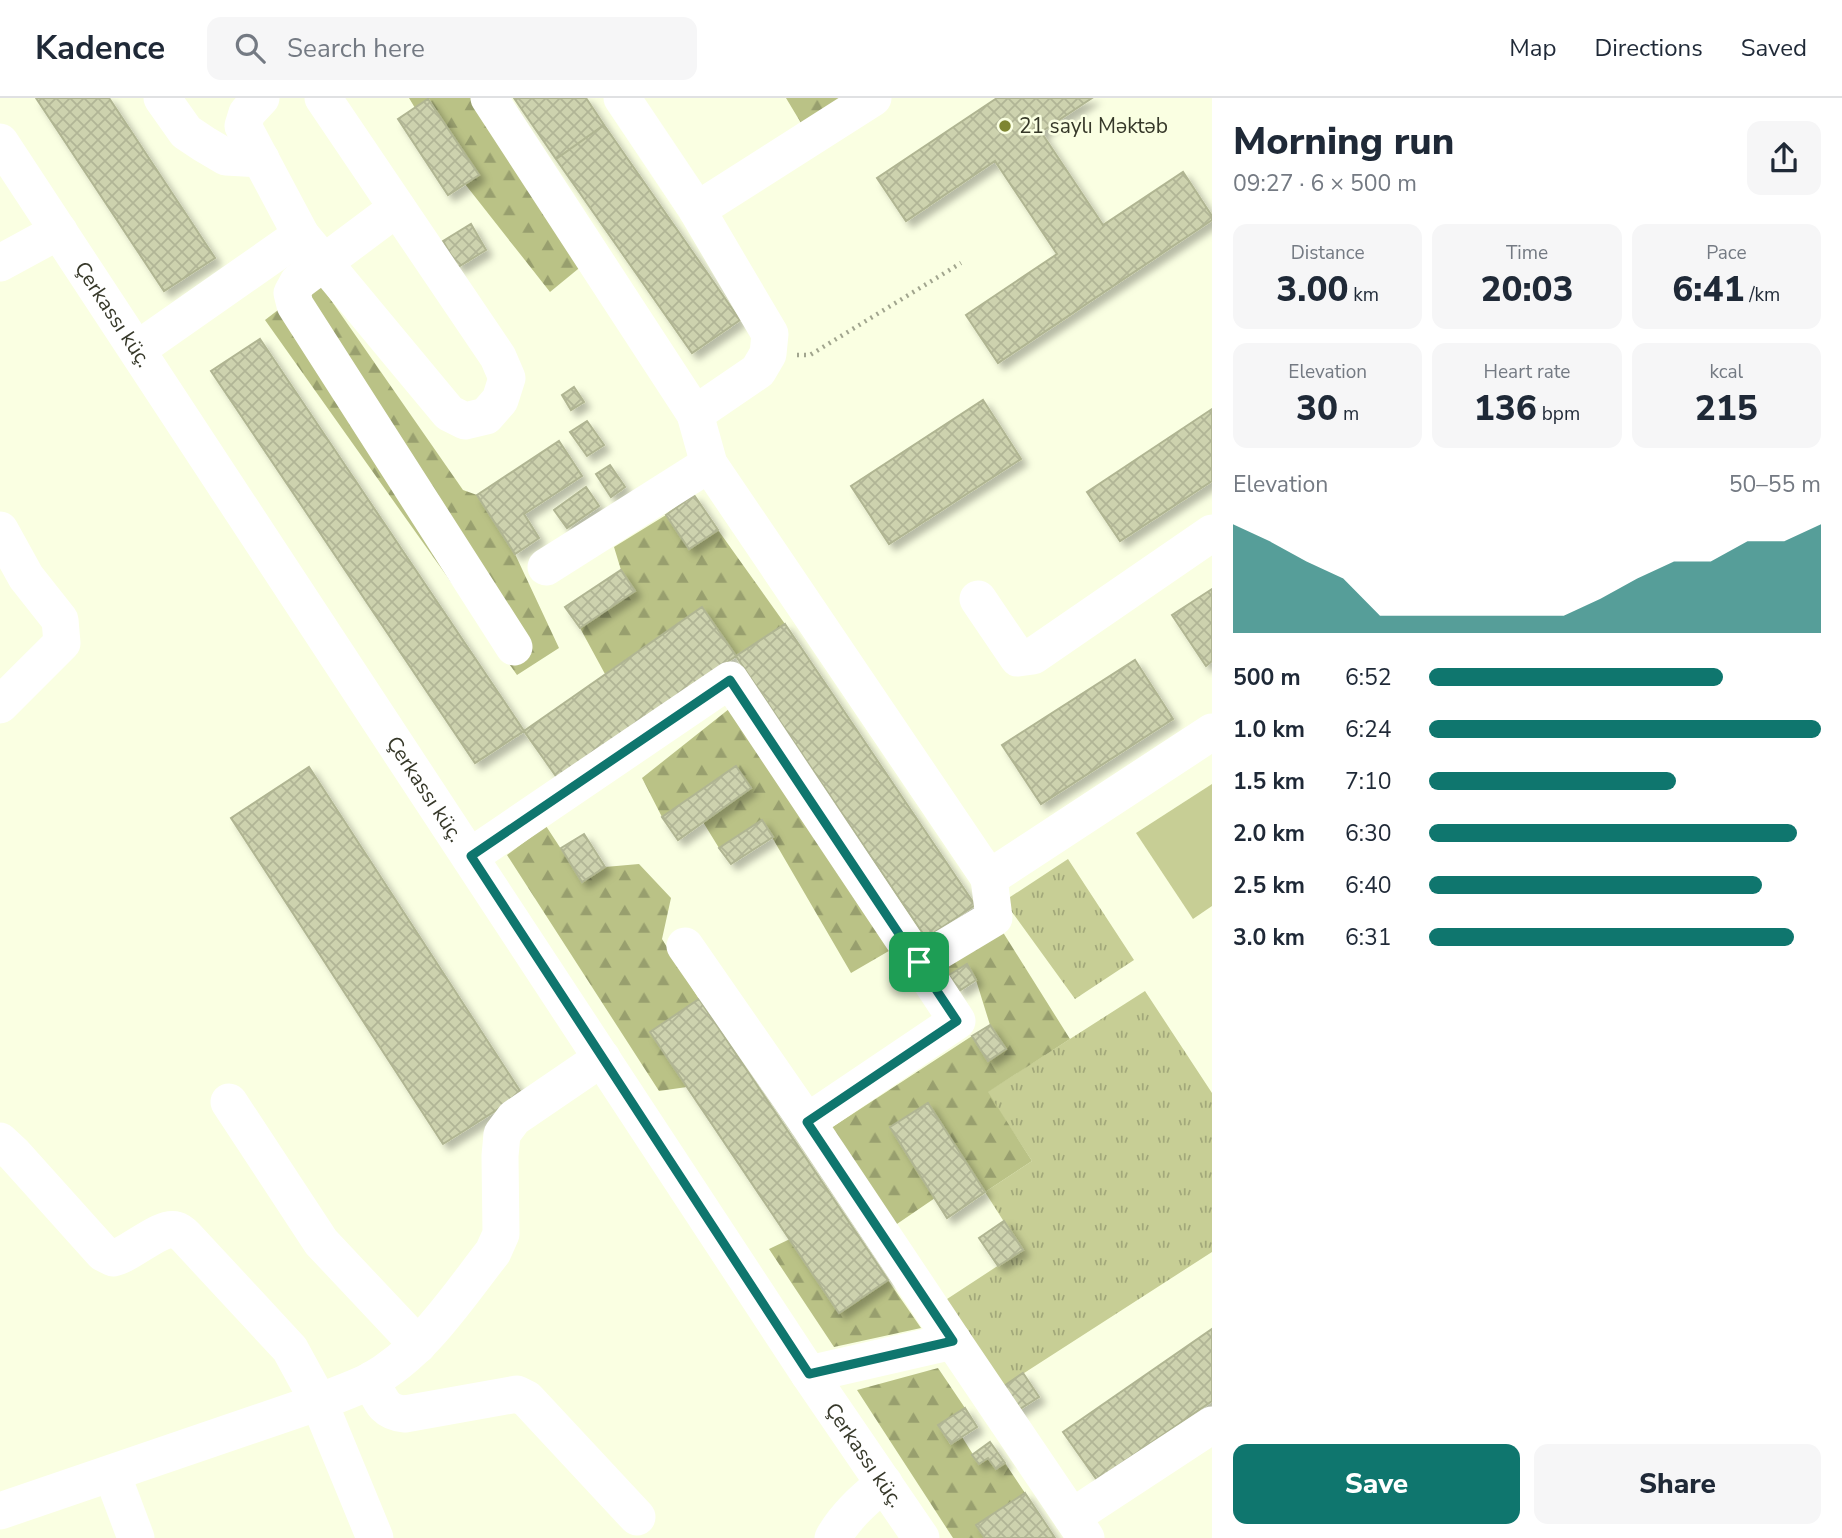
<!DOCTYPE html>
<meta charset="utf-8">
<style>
body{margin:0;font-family:"Nunito Sans",sans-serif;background:#f6f6f7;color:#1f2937;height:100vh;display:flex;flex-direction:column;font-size:26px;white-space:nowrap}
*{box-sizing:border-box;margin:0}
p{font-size:23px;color:#747a83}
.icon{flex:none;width:38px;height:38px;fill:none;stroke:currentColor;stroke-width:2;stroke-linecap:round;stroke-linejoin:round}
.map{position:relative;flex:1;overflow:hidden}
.side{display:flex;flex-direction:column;background:#fff;width:630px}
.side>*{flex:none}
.pin{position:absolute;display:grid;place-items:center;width:60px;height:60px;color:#fff;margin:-30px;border-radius:14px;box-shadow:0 4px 10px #0006}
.round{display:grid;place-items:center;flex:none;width:74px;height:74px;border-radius:14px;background:#f6f6f7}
.head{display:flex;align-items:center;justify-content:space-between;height:119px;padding:0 21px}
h1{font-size:38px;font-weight:800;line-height:52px}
.figures{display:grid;grid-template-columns:repeat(3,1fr);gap:10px;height:119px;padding:7px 21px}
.figures div{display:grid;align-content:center;border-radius:14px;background:#f6f6f7;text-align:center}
.figures b{font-size:35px;font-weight:800}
.figures small{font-size:19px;font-weight:400}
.figures p{font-size:19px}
.chart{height:196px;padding:14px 21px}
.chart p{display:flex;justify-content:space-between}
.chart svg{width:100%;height:126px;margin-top:7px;fill:#0f766e;opacity:.7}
.action{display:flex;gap:14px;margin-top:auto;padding:14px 21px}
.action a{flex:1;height:80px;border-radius:14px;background:#0f766e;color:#fff;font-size:28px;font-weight:800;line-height:80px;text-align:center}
.action a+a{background:#f6f6f7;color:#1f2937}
ul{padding:0 21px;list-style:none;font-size:23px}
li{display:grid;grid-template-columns:112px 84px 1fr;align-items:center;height:52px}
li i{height:18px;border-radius:9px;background:#0f766e}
header{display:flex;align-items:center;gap:42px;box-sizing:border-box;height:98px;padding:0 35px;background:#fff;border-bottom:2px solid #e0e1e3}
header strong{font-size:33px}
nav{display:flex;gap:38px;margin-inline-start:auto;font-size:24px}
.search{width:490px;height:63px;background:#f6f6f7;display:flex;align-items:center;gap:18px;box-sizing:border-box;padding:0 24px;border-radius:14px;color:#747a83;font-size:26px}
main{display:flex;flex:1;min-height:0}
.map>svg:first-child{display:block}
.grass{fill:url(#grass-tufts)}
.forest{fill:url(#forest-firs)}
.green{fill:#c7ce95}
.building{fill:url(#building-cross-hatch);stroke:#b0b592;stroke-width:2;filter:url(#shadow)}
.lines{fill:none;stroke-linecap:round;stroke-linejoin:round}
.path{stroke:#a1a58e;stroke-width:4.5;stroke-dasharray:2 5;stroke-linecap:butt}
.minor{stroke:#fff;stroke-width:37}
.route-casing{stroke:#fff;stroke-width:14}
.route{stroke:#0f766e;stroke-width:9}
.poi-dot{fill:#7e8531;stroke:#faffe2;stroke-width:2.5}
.labels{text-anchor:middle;stroke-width:5;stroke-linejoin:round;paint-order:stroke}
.poi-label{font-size:21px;fill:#363829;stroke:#faffe2;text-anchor:start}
.street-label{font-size:21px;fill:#363829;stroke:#faffe2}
</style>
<header>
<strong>Kadence</strong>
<div class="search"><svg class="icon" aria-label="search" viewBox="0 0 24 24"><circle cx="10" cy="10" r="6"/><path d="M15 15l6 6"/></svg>Search here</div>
<nav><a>Map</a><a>Directions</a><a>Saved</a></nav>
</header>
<main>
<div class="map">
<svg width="1212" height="1440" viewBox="0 0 1212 1440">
<defs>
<pattern id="grass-tufts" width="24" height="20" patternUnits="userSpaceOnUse" patternTransform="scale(1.75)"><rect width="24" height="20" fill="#c7ce95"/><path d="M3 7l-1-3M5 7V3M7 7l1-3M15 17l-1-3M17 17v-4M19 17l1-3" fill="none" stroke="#a2a87a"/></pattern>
<pattern id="forest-firs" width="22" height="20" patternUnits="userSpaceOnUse" patternTransform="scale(1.75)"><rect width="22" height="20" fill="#bac286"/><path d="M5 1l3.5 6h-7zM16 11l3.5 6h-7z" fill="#989f6e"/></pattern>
<pattern id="building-cross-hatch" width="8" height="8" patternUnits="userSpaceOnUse" patternTransform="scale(1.75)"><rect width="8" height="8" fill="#cdd2ae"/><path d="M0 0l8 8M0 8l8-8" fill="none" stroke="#b1b596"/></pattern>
<filter id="shadow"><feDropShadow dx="6" dy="6" stdDeviation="3.5" flood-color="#0004"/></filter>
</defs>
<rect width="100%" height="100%" fill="#faffe2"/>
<path class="grass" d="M1068,761L1134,862L1075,901L1004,803Z
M1145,893L1212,995V1154L1001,1290L944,1203L1022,1152L985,1094L1032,1063L987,994Z"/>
<path class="forest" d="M409,0H481L589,162L550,194L465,86L479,77L429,1L415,10Z
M786,0H841L801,25Z
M317,182L463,392L477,397L515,456L559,550L517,577L265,222Z
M666,417L689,451L718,432L785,526L736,558L702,509L605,576L580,530L635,493L621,472L614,449Z
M734,607L894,850L851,875L762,722L719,750L703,724L751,690L736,668L662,719L642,680Z
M546,728L582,783L605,769L639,766L671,800L662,841L699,901L650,934L687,989L659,993L507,757Z
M994,820L1070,941L988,994L1032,1063L985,1094L928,1005L890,1029L935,1100L894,1128L831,1030L972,938L988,963L1006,951L990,927L976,882L967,867L949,877L936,855Z
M790,1141L888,1182L921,1230L834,1249L769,1151Z
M938,1270L965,1310L938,1327L950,1346L962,1339L979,1366L988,1360L996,1371L1005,1365L1025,1395L977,1427L985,1440H953L857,1292Z"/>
<path class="green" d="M1212,686V808L1193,821L1136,735Z"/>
<path class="building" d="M36,0H109L215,160L164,193Z
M514,0H586L604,27L556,61Z
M997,0H1092L1041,34L1103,127L1183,74L1212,118V122L998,265L966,217L1057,156L995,63L906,123L877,80Z
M428,1L479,77L448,97L398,21Z
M604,27L740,222L692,255L556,61Z
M471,126L486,152L458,169L443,143Z
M260,241L524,633L475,665L211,273Z
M574,289L584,304L571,312L562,297Z
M983,302L1021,361L889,446L851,388Z
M1212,311V383L1120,443L1087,394Z
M587,323L604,347L587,358L570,334Z
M559,343L582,378L524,416L539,440L515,456L477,397Z
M610,367L625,389L611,399L596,376Z
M586,389L599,408L567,430L554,412Z
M694,397L718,432L689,451L666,417Z
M621,472L635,493L580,530L565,509Z
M1212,491V563L1206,568L1172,517Z
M702,509L736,558L558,681L524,633Z
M785,526L975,807L926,840L736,558Z
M1135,562L1173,621L1041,706L1002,647Z
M736,668L751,690L678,742L662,719Z
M309,669L522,996L443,1046L231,720Z
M762,722L773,739L731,766L719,750Z
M584,736L605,769L582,784L561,750Z
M967,866L976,882L959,893L949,877Z
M699,901L888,1182L839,1215L650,934Z
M990,927L1006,951L988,963L972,938Z
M928,1005L985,1094L947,1120L890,1029Z
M1004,1123L1023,1152L998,1168L979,1140Z
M1212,1231V1303L1097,1382L1063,1334Z
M1023,1275L1039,1299L1015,1314L1001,1290Z
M965,1310L977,1329L951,1346L938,1327Z
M990,1344L1005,1365L996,1371L988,1360L979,1366L972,1357Z
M1025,1395L1055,1440H985L976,1427Z"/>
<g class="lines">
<path class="path" d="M797,257H810L961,165"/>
<g class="minor">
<path d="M162,0L186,34L204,46L226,59L261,61"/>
<path d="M489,0L695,316L758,273L768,256L770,236L697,112L873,0"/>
<path d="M622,0L697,112"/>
<path id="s1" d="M0,44L809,1276L921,1440"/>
<path d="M397,110L298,184L292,195L295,207L514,549"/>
<path d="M301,137L449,315L465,323L486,318L500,302L507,280L498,259L323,0"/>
<path d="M0,165L59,133"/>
<path d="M138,251L301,137L243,28L247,15L261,0"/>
<path d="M695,316L709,366L989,780"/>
<path d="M0,432L26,479L60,522L62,545L0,607"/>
<path d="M546,469L709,366"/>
<path d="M978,501L1018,560L1033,558L1212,435"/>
<path d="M471,758L730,582L919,865"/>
<path d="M685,848L807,1024"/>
<path d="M229,1004L321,1144L418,1247"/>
<path d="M0,1043L14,1056L103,1155L113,1160C130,1157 161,1127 176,1132C180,1133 183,1136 186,1139L290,1251L319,1304L375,1440"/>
<path d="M953,1243L1086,1440"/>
<path d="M809,1276L953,1243L807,1024L957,923L919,865L994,820L989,780L1212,634"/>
<path d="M371,1282C380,1300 382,1314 405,1316L517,1296L527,1301L637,1419"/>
<path d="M112,1376L136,1440"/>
<path d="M0,1413L319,1304C336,1297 354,1291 370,1283C422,1255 457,1200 493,1154L501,1136L500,1058L502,1036L514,1020L602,960"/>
<path d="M1072,1419L1212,1327"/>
<path d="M833,1440C846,1417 864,1402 884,1385"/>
</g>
</g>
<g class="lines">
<g class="route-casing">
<path id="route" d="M730,582L957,923L807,1024L953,1243L809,1276L471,758Z"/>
</g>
<use href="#route" class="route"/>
</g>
<circle class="poi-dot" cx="1005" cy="28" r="7"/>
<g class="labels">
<g class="poi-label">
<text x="1019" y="35">21 saylı Məktəb</text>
</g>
<g class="street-label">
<text dy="7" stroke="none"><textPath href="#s1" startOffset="206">Çerkassı küç.</textPath></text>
<text dy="7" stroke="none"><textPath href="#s1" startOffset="774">Çerkassı küç.</textPath></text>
<text dy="7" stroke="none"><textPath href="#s1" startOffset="1572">Çerkassı küç.</textPath></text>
</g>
</g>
</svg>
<div class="pin" style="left:919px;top:864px;background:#1e9e55"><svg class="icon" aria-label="arrive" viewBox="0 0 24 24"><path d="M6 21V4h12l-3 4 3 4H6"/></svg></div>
</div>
<section class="side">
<div class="head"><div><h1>Morning run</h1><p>09:27 · 6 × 500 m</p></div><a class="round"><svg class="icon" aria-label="share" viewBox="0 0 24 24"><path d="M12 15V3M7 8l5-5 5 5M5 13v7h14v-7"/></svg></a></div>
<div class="figures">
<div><p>Distance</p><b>3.00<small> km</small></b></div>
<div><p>Time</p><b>20:03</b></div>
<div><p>Pace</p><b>6:41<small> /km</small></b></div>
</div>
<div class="figures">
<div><p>Elevation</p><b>30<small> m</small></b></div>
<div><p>Heart rate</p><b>136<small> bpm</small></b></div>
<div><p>kcal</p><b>215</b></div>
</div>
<div class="chart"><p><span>Elevation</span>50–55 m</p>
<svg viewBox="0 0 160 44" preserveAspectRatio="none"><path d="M0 44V6L10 12L20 19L30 25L40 38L50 38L60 38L70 38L80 38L90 38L100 32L110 25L120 19L130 19L140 12L150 12L160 6V44z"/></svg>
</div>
<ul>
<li><b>500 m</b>6:52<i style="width:75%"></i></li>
<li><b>1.0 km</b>6:24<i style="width:100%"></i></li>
<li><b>1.5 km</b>7:10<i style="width:63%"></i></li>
<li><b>2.0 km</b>6:30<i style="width:94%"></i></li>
<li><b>2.5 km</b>6:40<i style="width:85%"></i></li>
<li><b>3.0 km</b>6:31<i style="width:93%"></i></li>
</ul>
<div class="action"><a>Save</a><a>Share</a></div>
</section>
</main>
